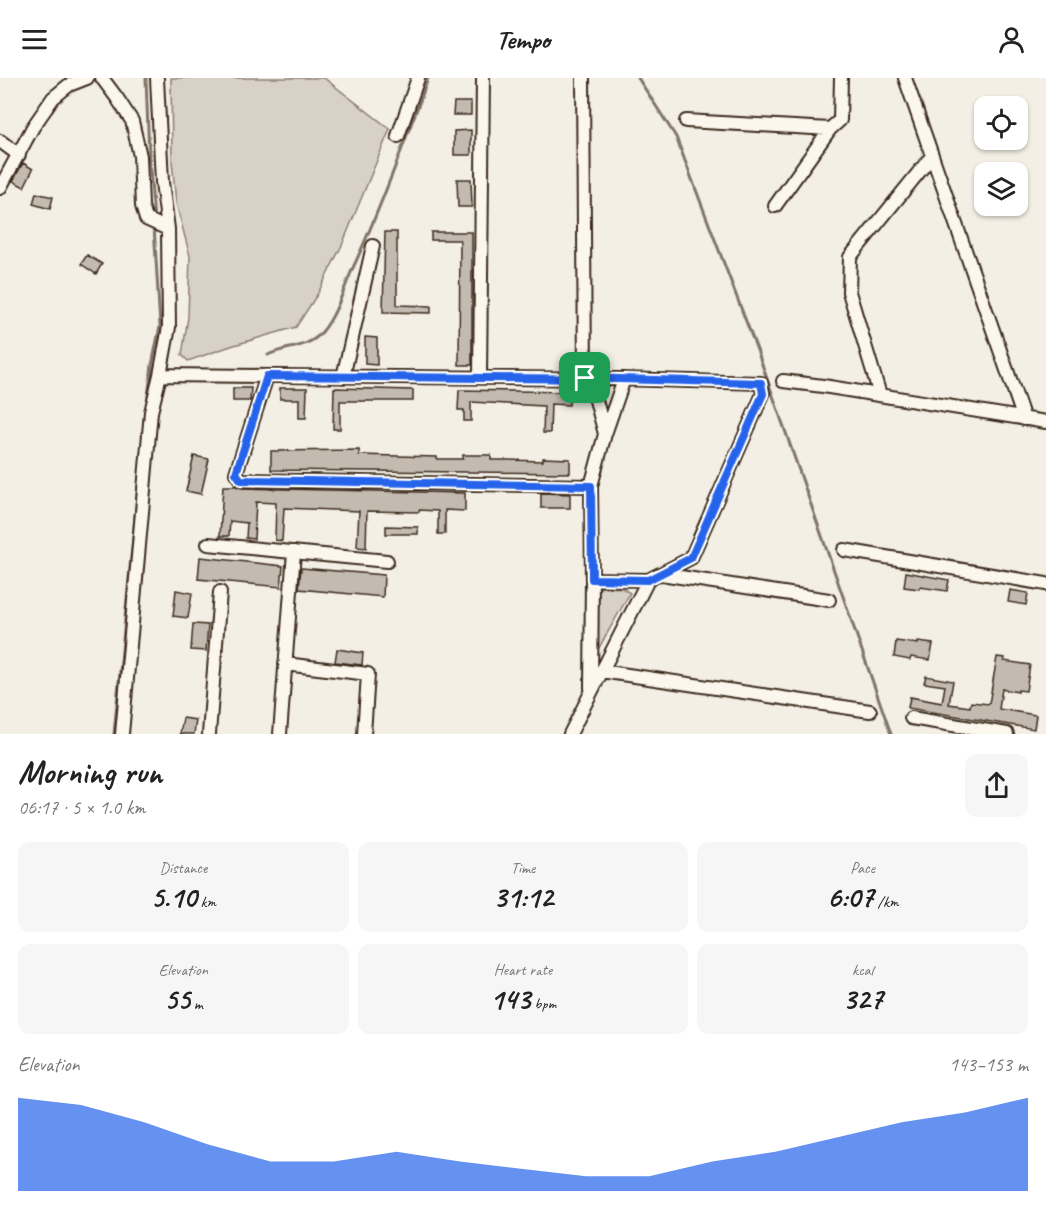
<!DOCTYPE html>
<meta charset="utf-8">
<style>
body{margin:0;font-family:Caveat,sans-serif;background:#f6f6f6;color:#222;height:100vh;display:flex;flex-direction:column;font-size:22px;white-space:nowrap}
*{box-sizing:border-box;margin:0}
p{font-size:20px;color:#767676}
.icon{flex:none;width:33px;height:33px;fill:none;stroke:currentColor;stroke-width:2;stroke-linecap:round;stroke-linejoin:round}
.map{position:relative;height:656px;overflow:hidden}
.drawer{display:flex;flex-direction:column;background:#fff;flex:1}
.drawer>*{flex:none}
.fabs{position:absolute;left:974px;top:18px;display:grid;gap:12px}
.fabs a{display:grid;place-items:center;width:54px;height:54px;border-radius:12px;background:#fff;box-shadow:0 2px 4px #0004;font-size:30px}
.pin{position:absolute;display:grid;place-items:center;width:51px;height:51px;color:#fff;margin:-26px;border-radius:12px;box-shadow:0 3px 9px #0006}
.round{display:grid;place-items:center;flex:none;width:63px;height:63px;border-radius:12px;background:#f6f6f6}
.summary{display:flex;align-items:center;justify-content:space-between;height:102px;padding:0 18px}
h1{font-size:33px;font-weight:700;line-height:45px}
.stats{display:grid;grid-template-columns:repeat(3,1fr);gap:9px;height:102px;padding:6px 18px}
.stats div{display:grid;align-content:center;border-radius:12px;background:#f6f6f6;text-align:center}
.stats b{font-size:30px;font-weight:700}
.stats small{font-size:16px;font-weight:400}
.stats p{font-size:16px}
.chart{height:168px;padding:12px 18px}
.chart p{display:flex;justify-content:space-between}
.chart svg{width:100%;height:108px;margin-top:6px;fill:#2563eb;opacity:.7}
header{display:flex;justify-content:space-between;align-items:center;height:78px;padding:0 18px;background:#fff;font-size:27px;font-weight:700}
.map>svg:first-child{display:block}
.green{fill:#d8d1c6;stroke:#8a7e72;stroke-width:1.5}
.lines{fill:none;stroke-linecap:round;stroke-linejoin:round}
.stream{stroke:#817468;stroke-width:3}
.building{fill:#c3bbb0;stroke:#3b2a1e;stroke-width:1.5}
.minor-casing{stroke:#3b2a1e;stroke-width:16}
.minor{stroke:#fbf7ec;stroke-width:12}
.route-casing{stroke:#fff;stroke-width:12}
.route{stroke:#2563eb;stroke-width:8}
</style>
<header><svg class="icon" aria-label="menu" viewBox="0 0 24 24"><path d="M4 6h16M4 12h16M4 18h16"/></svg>Tempo<svg class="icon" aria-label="person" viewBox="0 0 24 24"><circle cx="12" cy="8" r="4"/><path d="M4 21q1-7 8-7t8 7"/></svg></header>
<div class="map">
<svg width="1046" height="656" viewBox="0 0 1046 656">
<rect width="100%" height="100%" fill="#f3efe4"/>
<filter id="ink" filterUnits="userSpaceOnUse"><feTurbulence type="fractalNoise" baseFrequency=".0167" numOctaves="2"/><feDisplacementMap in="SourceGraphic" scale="12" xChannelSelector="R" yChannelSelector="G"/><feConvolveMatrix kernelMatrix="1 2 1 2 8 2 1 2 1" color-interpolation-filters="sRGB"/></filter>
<g filter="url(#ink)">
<path class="green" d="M171,0H324L390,51L342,167L317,217L296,249L231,268L188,283L182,277L188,239L190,178L176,125L172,83Z
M602,509L622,510L630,515L596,575L595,513Z"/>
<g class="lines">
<path class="stream" d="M146,0L149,78L154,141
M638,0L676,59L704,133L757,272L891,656
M268,277C285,268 308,271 322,254C336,237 343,213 352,192C371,151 388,108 404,65C412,43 421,22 428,0
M147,326L152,287L160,248L154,148
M114,656L138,407"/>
</g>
<path class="building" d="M454,24H471V37H453Z
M471,52V77H454V53Z
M23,85L33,91L24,109L13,103Z
M457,101H471L472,129H458Z
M36,115L53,119L50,131L33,126Z
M385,154H397V227L431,228V235L383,234Z
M431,154H472V287H459L460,162H431Z
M87,177L102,186L96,196L81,186Z
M365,259L377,260V287L365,286Z
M233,310H251L250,323H233Z
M280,310H307L306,340H299V321H280Z
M334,310L413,312V323H340V351H333Z
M459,312L570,314L569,327L551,326L550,355H543L544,328L471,324V343H464V332H458Z
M359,372V377L437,379V381H463V377H491V382H507L543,383V380L570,381V395L271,392V373Z
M194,378L209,381L201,416L186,413Z
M223,408H236L241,410L465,415V433L445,432V456H438V433L419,432V434L367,433L366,470L357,469L359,433L284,430L282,463L275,462L276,425L256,424L254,461L246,460L247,445L230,443L229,458H220Z
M541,415L570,416V430H541Z
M386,448L418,449V456H386Z
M200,479L283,488L281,509L198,501Z
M301,490L384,497L383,519L299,511Z
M906,494L949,502L947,513L920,509L919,511L904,509Z
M176,512L192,515L188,540L173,538Z
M1010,512L1028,515L1026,527L1008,524Z
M193,546L208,547L206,573L191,572Z
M896,563L918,566V564L933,566L930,582L911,579L910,582L894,579Z
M337,571L363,575L362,587L335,584Z
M997,579L1005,580L1004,583L1030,587L1026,613L1018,612V614L1002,611L999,631L1036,637L1034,651L908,630L910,619L942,625L945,608L924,605L926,598L953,603L949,626L970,629L971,624L989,626Z
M183,640L196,642L194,656H180Z"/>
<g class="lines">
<g class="minor-casing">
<path id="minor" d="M102,0L117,20L132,43L140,78L142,128L146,141L168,151
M583,0L585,300
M905,0L1024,341
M686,43L830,51L840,42L841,0
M398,58L418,0
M0,63L19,77
M0,110L33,49L53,20L69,7L87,0
M775,128L830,51
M160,297L619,301L761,305L763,316L691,480L648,502L570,656
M267,298L236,395L241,402L591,408
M343,299L373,168
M480,299L483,0
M590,300L605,356L591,408L592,501L648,502
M783,303L823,308L1046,344
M880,317L849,214L850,179L932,78
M605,356L624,301
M208,466L387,483
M844,472L1046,506
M661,496L829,522
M285,586L368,596L364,656
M601,593L870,633
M591,610L592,501
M911,640L1007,656
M122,656L151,334L160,297L169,249L168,151L162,104L157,0
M209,656L220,514
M280,656L294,474"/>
</g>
<use href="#minor" class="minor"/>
</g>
</g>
<g class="lines" filter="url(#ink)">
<g class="route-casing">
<path id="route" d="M267,298L619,301L761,305L763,316L691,480L648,502L592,501L591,408L241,402L236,395Z"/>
</g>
<use href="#route" class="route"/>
</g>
</svg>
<div class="fabs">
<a><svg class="icon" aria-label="locate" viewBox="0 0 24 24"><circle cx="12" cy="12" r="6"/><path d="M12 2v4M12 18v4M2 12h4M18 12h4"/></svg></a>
<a><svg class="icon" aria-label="layers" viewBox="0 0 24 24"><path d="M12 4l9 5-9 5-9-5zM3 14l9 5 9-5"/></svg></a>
</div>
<div class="pin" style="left:585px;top:300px;background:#1e9e55"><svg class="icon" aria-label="arrive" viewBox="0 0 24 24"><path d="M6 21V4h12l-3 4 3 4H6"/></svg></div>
</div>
<section class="drawer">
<div class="summary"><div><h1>Morning run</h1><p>06:17 · 5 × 1.0 km</p></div><a class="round"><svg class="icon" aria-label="share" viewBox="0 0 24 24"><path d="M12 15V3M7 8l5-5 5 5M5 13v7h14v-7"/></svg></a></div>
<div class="stats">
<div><p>Distance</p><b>5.10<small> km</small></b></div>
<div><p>Time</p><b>31:12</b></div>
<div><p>Pace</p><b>6:07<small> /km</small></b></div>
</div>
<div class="stats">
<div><p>Elevation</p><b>55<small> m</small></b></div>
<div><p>Heart rate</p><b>143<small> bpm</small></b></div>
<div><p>kcal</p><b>327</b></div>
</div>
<div class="chart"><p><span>Elevation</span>143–153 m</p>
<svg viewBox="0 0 160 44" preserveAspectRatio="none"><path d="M0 44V6L10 9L20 16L30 25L40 32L50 32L60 28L70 32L80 35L90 38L100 38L110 32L120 28L130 22L140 16L150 12L160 6V44z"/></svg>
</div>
</section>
